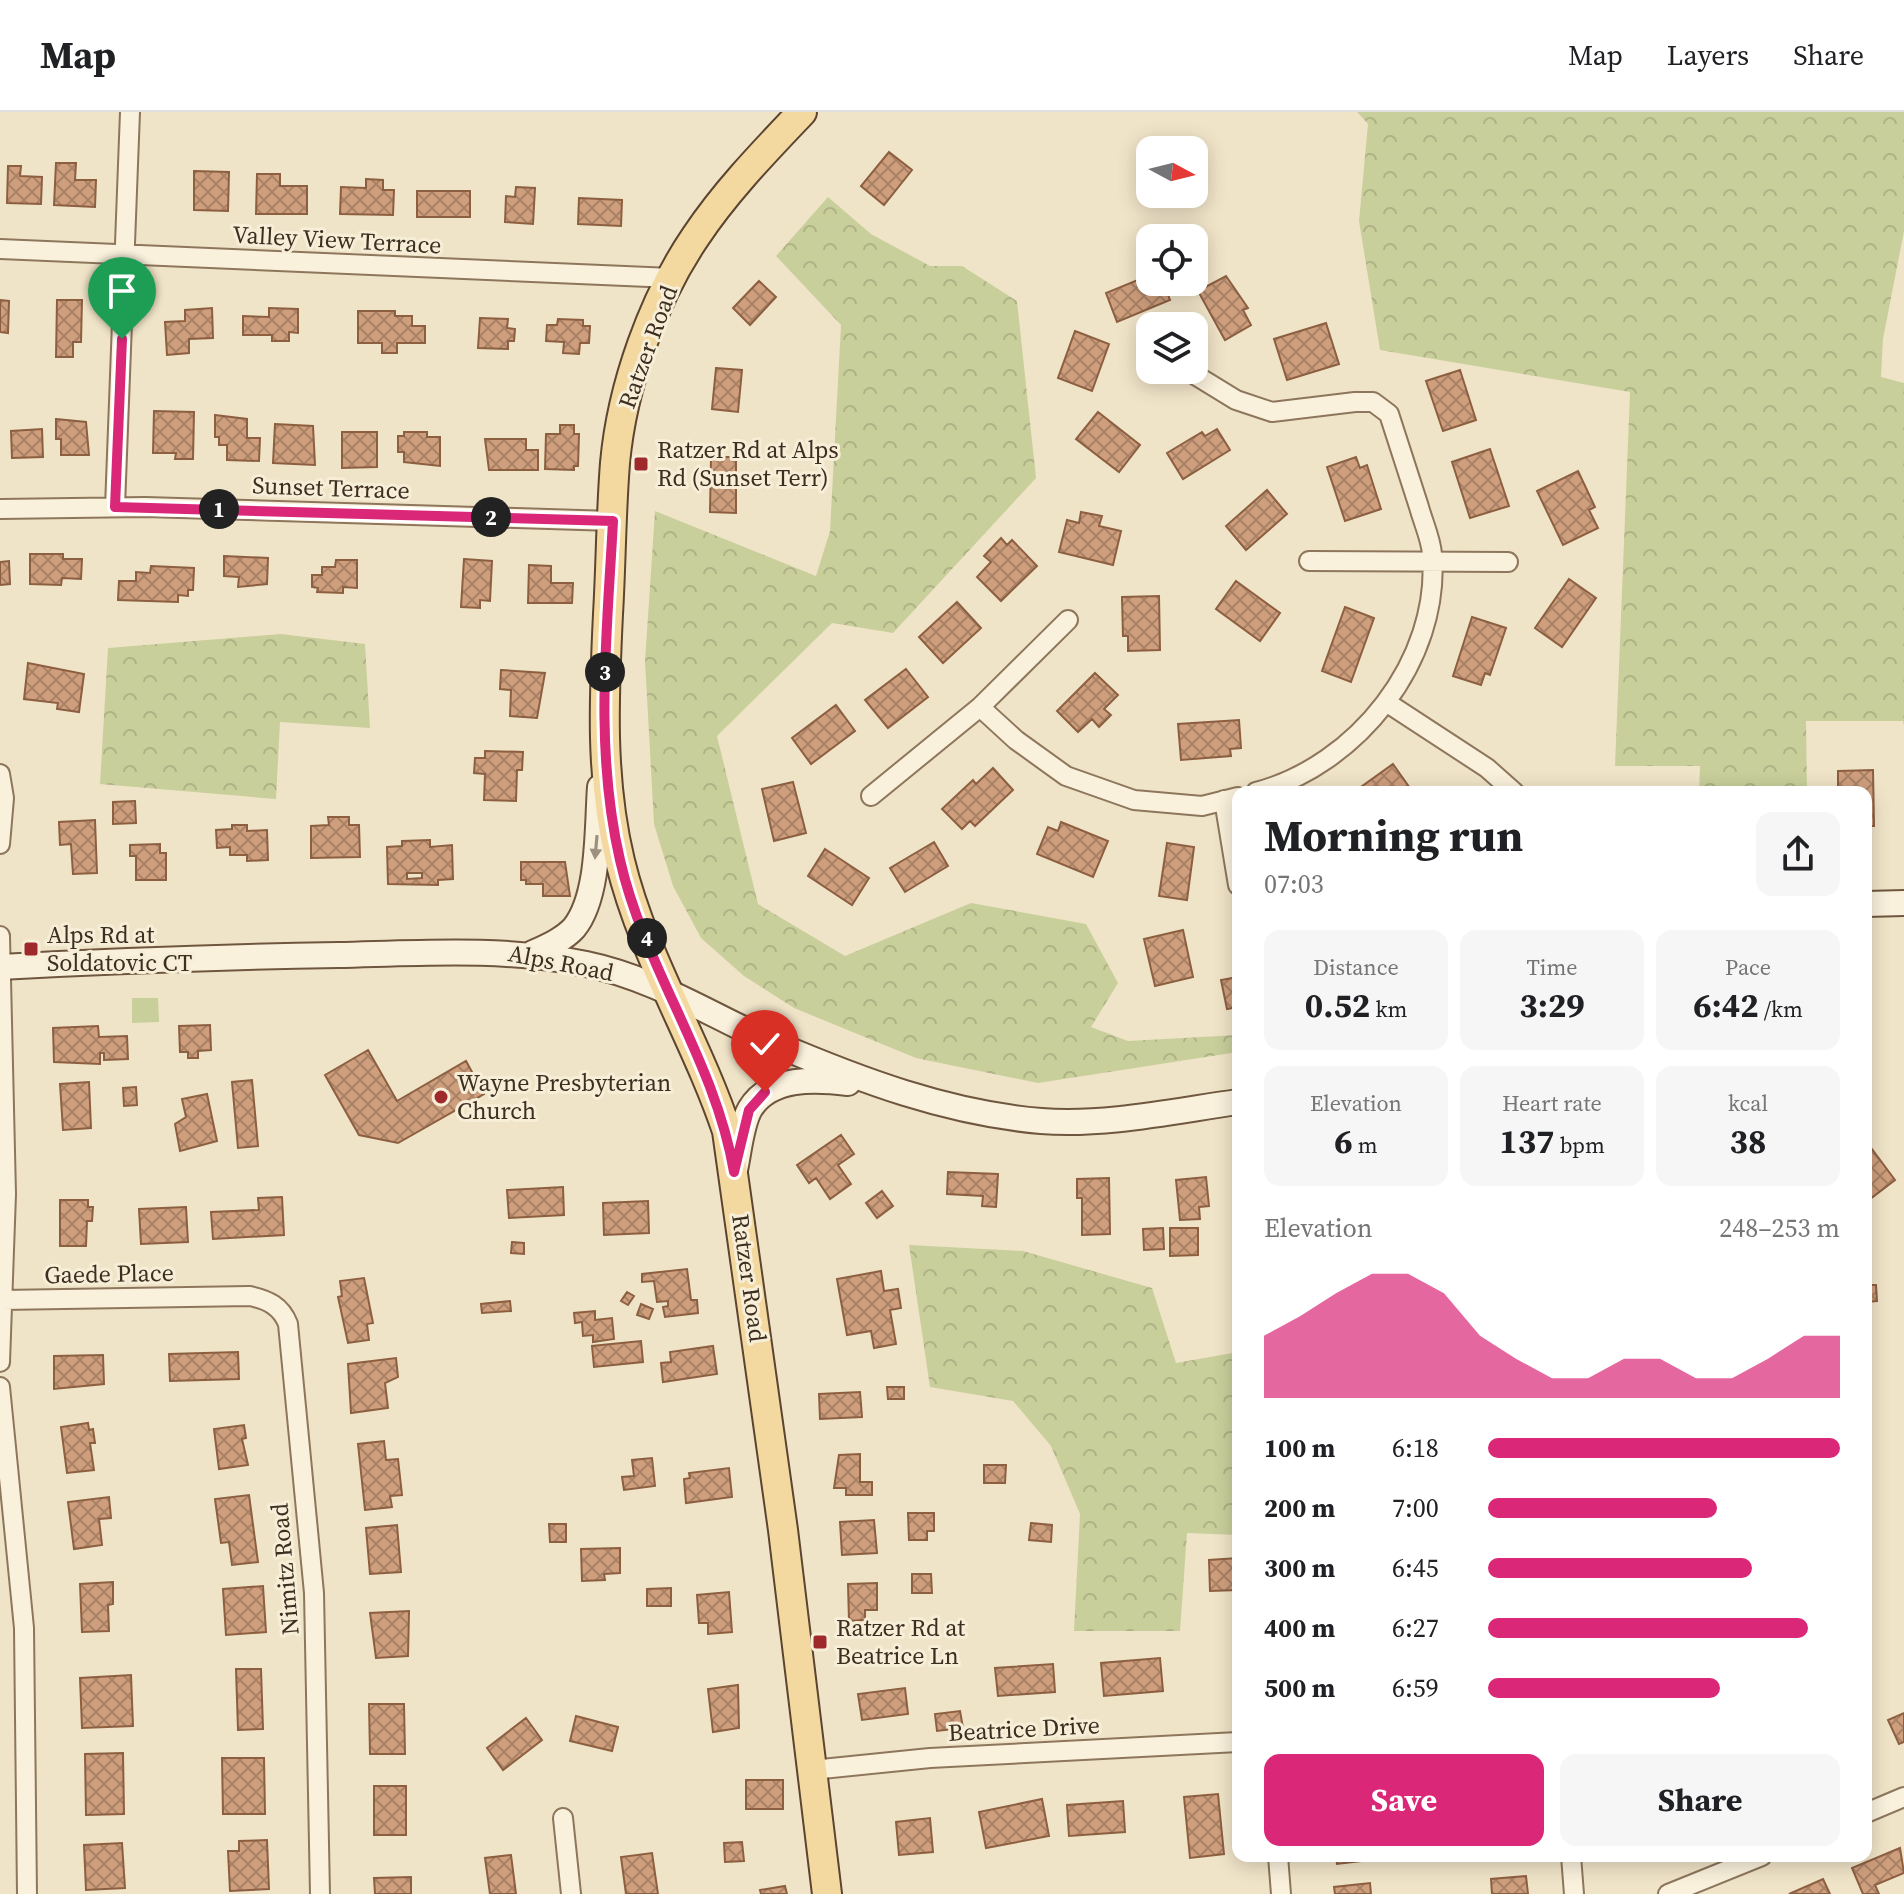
<!DOCTYPE html>
<meta charset="utf-8">
<style>
body{margin:0;font-family:"Source Serif 4",serif;background:#f6f6f6;color:#202124;height:100vh;display:flex;flex-direction:column;font-size:30px;white-space:nowrap}
*{box-sizing:border-box;margin:0}
p{font-size:26px;color:#757577}
.icon{flex:none;width:44px;height:44px;fill:none;stroke:currentColor;stroke-width:2;stroke-linecap:round;stroke-linejoin:round}
.map{position:relative;flex:1;overflow:hidden}
.panel{position:absolute;left:1232px;top:674px;width:640px;height:1076px;display:flex;flex-direction:column;background:#fff;border-radius:16px;box-shadow:0 4px 20px #0003}
.panel>*{flex:none}
.needle{width:52px;rotate:97deg}
.buttons{position:absolute;left:1136px;top:24px;display:grid;gap:16px}
.buttons a{display:grid;place-items:center;width:72px;height:72px;border-radius:16px;background:#fff;box-shadow:0 4px 20px #0003;font-size:40px}
.pin{position:absolute;display:grid;place-items:center;width:68px;height:68px;color:#fff;margin:-82px -34px;border-radius:50% 50% 50% 0;rotate:-45deg;box-shadow:0 0 8px #0007}
.pin .icon{rotate:45deg}
.km{position:absolute;width:40px;height:40px;margin:-20px;border-radius:50%;background:#222;color:#fff;font-size:22px;line-height:40px;text-align:center}
.round{display:grid;place-items:center;flex:none;width:84px;height:84px;border-radius:16px;background:#f6f6f6}
.summary{display:flex;align-items:center;justify-content:space-between;height:136px;padding:0 32px}
h1{font-size:44px;font-weight:700;line-height:60px}
.metrics{display:grid;grid-template-columns:repeat(3,1fr);gap:12px;height:136px;padding:8px 32px}
.metrics div{display:grid;align-content:center;border-radius:16px;background:#f6f6f6;text-align:center}
.metrics b{font-size:34px;font-weight:700}
.metrics small{font-size:22px;font-weight:400}
.metrics p{font-size:22px}
.chart{height:224px;padding:16px 32px}
.chart p{display:flex;justify-content:space-between}
.chart svg{width:100%;height:144px;margin-top:8px;fill:#db2777;opacity:.7}
.button{display:flex;gap:16px;margin-top:auto;padding:16px 32px}
.button a{flex:1;height:92px;border-radius:16px;background:#db2777;color:#fff;font-size:32px;font-weight:700;line-height:92px;text-align:center}
.button a+a{background:#f6f6f6;color:#202124}
ul{padding:0 32px;list-style:none;font-size:26px}
li{display:grid;grid-template-columns:128px 96px 1fr;align-items:center;height:60px}
li i{height:20px;border-radius:10px;background:#db2777}
header{display:flex;align-items:center;gap:48px;box-sizing:border-box;height:112px;padding:0 40px;background:#fff;border-bottom:2px solid #e0e0e0}
header strong{font-size:38px}
nav{display:flex;gap:44px;margin-inline-start:auto;font-size:28px}
.map>svg:first-child{display:block}
.forest{fill:url(#forest-crowns)}
.pitch{fill:#c9cf9b}
.building{fill:url(#building-cross-hatch);stroke:#8d5f41;stroke-width:2;fill-rule:evenodd}
.lines{fill:none;stroke-linecap:round;stroke-linejoin:round}
.minor-casing{stroke:#8d765c;stroke-width:22}
.secondary-casing{stroke:#6f573f;stroke-width:28}
.primary-casing{stroke:#5b4430;stroke-width:32}
.minor{stroke:#faf1dc;stroke-width:18}
.secondary{stroke:#faf1dc;stroke-width:24}
.primary{stroke:#f3d9a0;stroke-width:28}
.oneway{fill:#9c907e}
.route-casing{stroke:#fff;stroke-width:16}
.route{stroke:#db2777;stroke-width:10}
.poi-dot{fill:#9e2a2b;stroke:#f7eed8;stroke-width:3}
.labels{text-anchor:middle;stroke-width:6;stroke-linejoin:round;paint-order:stroke}
.street-label{font-size:24px;fill:#3d2e20;stroke:#f7eed8}
.poi-label{font-size:24px;fill:#3d2e20;stroke:#f7eed8;text-anchor:start}
</style>
<header>
<strong>Map</strong>
<nav><a>Map</a><a>Layers</a><a>Share</a></nav>
</header>
<div class="map">
<svg width="1904" height="1782" viewBox="0 0 1904 1782">
<defs>
<pattern id="forest-crowns" width="20" height="18" patternUnits="userSpaceOnUse" patternTransform="scale(2)"><rect width="20" height="18" fill="#c9cf9b"/><path d="M2 6a3 3 0 1 1 6 0M12 15a3 3 0 1 1 6 0" fill="none" stroke="#aeb285"/></pattern>
<pattern id="building-cross-hatch" width="8" height="8" patternUnits="userSpaceOnUse" patternTransform="scale(2)"><rect width="8" height="8" fill="#cf9f7d"/><path d="M0 0l8 8M0 8l8-8" fill="none" stroke="#a98266"/></pattern>
</defs>
<rect width="100%" height="100%" fill="#f0e4c8"/>
<path class="forest" d="M1357,0H1904V119L1883,227L1881,265L1904,271V614L1903,609H1806L1807,680H1699L1700,654H1615L1630,280L1380,238L1359,109L1368,12Z
M828,85L871,122L930,154H962L1017,189L1036,366L893,521L832,511L717,624L758,792L845,844L971,791L1086,812L1118,871L1091,915L1128,929L1238,923V940L1038,971L916,946L794,896L744,864L701,826L673,774L654,712L645,549L655,399L816,464L830,419L841,213L776,144Z
M281,522L365,532L370,616L280,610L276,687L100,672L108,536Z
M909,1133L1023,1139L1152,1176L1176,1251L1238,1240V1423L1187,1421L1180,1519H1074L1080,1402L1051,1334L1013,1289L930,1275Z"/>
<path class="pitch" d="M132,886H158L159,910L132,911Z"/>
<path class="building" d="M889,40L912,58L884,93L861,74Z
M56,51H76L75,68H96L95,95L54,93Z
M8,54H21L20,64L42,65L41,92L7,91Z
M194,59L229,60L228,99L194,98Z
M257,62H280V74H307V102H256Z
M366,67L383,68V78H394L393,103L340,102L341,75L366,76Z
M516,75L535,76L533,112L505,110L506,84L515,85Z
M417,79H470V105H417Z
M579,86L622,88L621,114L578,112Z
M1150,163V170H1163L1170,188L1117,210L1106,181Z
M1226,164L1248,196L1243,198L1251,213L1225,228L1198,179Z
M759,169L776,185L750,213L733,196Z
M0,188L9,189L8,221L0,220Z
M57,188H82L81,230H73V245H56Z
M212,196L213,226L189,227V241L167,243L165,210L185,209V198Z
M269,196L298,197V221L289,220V229H272V223H243V204L269,205Z
M358,199H395V204H412V214H425V231H397V241H382V231H358Z
M480,206L508,207L507,216L515,217L514,229H508V237L478,236Z
M558,207L583,208V214H590L589,231H580L579,242L563,241L564,230L546,229L547,213H557Z
M1326,211L1339,252L1287,268L1274,227Z
M1075,219L1109,232L1092,279L1058,266Z
M716,256L742,258L738,300L712,297Z
M1460,258L1476,308L1443,319L1426,269Z
M154,299L194,300L193,347H175L176,341H153Z
M1098,300L1140,333L1119,360L1076,327Z
M215,303L247,307V326H260L259,349L227,348V333H219V325H215Z
M56,307L86,310L89,343H61V327H56Z
M275,312L313,314L315,353L273,351Z
M560,313H574V322H579L578,354H574V358L545,357L546,322H560Z
M42,317L43,345L12,346L11,319Z
M1217,317L1230,338L1183,367L1167,341L1202,320L1205,324Z
M342,320H377V355L342,356Z
M404,320H427V325H440V354L404,350V340H398V324H404Z
M485,327H526V338H538V358H489Z
M1490,337L1509,394L1470,406L1452,350Z
M711,345H736V401L710,400Z
M1356,345L1360,356L1367,353L1381,397L1345,409L1327,355Z
M1578,359L1595,395L1589,398L1598,416L1563,433L1537,379Z
M1267,378L1287,402L1246,438L1226,414Z
M1081,400L1102,404L1099,414L1121,419L1113,453L1059,440L1067,408L1079,411Z
M1001,426L1007,433L1012,428L1037,454L1001,489L977,465L991,450L984,444Z
M30,442H63V447H82L81,467L62,466L61,473L30,472Z
M224,444L268,446L267,472L238,475L239,465L224,464Z
M464,447L492,449L490,489L480,488V496L461,495Z
M336,448H357V476L343,475V481L317,480L318,476L312,475V463H322V455H335Z
M9,449L10,472L0,473V450Z
M529,453L551,454V471H573L572,491H528Z
M151,454L194,456L193,478H188V484L178,483V490L118,488L119,469H136V460L150,461Z
M1569,467L1596,486L1562,535L1535,516Z
M1236,469L1280,501L1260,529L1216,497Z
M1159,484L1160,538L1128,539V524H1123L1122,485Z
M957,490L981,516L943,551L919,525Z
M1345,495L1374,506L1351,570L1322,559Z
M1472,505L1506,516L1490,563L1485,561L1481,573L1453,564Z
M28,551L84,562L79,600L57,597L58,591L24,587Z
M906,557L928,585L888,616L865,588Z
M501,558L545,561L537,606L510,604L511,578L500,577Z
M1095,561L1118,583L1104,597L1111,603L1099,615L1092,607L1078,620L1057,599Z
M836,593L855,619L811,652L792,626Z
M1239,608L1241,636L1230,637L1231,644L1181,648L1178,612Z
M485,639L523,640L522,658H517L516,689L484,688L485,662L474,661L475,646H485Z
M1393,652L1412,679L1354,680Z
M993,656L1013,678L975,714L970,709L962,717L942,697L973,668L976,672Z
M1873,658L1874,714H1866V680H1838V659Z
M793,670L806,721L774,729L762,677Z
M135,689L136,711L113,712V690Z
M328,705H349V713H359L360,745L311,746V714L329,713Z
M95,708L97,761L73,762L71,732L60,733L59,710Z
M1061,710L1108,729L1093,765L1037,742L1048,715L1058,719Z
M232,713H247V719L267,718L268,748L247,749V743H230V735L217,736L216,718L232,717Z
M430,728V735L452,733L453,767L438,768V773L388,772L387,735L402,734V729ZM407,761H422V766L407,767Z
M934,730L948,754L905,780L890,756Z
M1167,731L1194,735L1187,788L1159,784Z
M160,732V741H166V768H136V744H130V733Z
M825,737L869,766L852,793L808,764Z
M521,750H565L570,784H543V772H526V768H521Z
M1183,818L1193,865L1155,874L1144,827Z
M1238,865V895L1227,897L1221,868Z
M210,913L211,938L198,939V946H188V940H180L179,914Z
M98,914L99,925L127,924L128,947L104,948V941H100V952L54,950L53,916Z
M368,938L397,989L466,949L484,982L398,1031L359,1023L325,963Z
M252,968L258,1034L238,1036L232,970Z
M89,970L91,1016L63,1018L60,972Z
M136,975L137,993L124,994L123,976Z
M207,982L217,1029L180,1039L175,1012L186,1005L182,987Z
M841,1023L854,1042L838,1053L851,1072L830,1087L816,1066L809,1071L797,1053Z
M1866,1029L1895,1068L1870,1087L1866,1082Z
M948,1060L998,1062L996,1095L982,1094L983,1084L947,1082Z
M1206,1065L1209,1094L1199,1095L1200,1107L1180,1108L1176,1068Z
M1109,1066L1110,1122L1082,1123V1086H1077V1067Z
M563,1075L564,1103L509,1106L507,1078Z
M882,1079L893,1094L877,1106L866,1091Z
M282,1085L284,1123L213,1127L211,1100L259,1098L258,1086Z
M60,1088H88V1095H93L92,1109H87L86,1134H60Z
M648,1089L649,1121L604,1123L603,1091Z
M186,1095L188,1130L141,1132L139,1097Z
M1163,1116L1164,1137L1144,1138L1143,1117Z
M1170,1116H1198V1143L1170,1144Z
M512,1130L524,1131V1142L511,1141Z
M687,1157L691,1188H697L698,1201L665,1205L663,1195L668,1194V1189L657,1190L654,1169L642,1170V1162Z
M881,1159L884,1179L898,1177L901,1196L890,1198L896,1232L874,1236L871,1219L847,1223L837,1167Z
M364,1166L373,1211L367,1212L369,1228L348,1231L338,1185L342,1184L340,1169Z
M1866,1173H1876L1877,1189L1866,1190Z
M627,1180L634,1184L628,1193L621,1189Z
M510,1189L511,1199L482,1201L481,1192Z
M641,1192L653,1197L649,1207L637,1203Z
M595,1199V1208L612,1206L614,1227L593,1230V1223L583,1224L582,1210L575,1211L574,1201Z
M641,1229L643,1250L594,1255L592,1234Z
M713,1234L717,1262L663,1270L661,1251L671,1250L670,1240Z
M238,1240L239,1267L170,1269L169,1242Z
M103,1243L104,1272L54,1277V1244Z
M396,1246L398,1265L385,1271L388,1296L351,1301L348,1252Z
M887,1275H904V1287H888Z
M860,1280L862,1305L820,1307L819,1282Z
M88,1311L89,1318L93,1317L95,1331H90L94,1358L67,1361L61,1315Z
M244,1313L246,1326L242,1327L248,1353L219,1357L214,1317Z
M384,1329L386,1348L398,1347L402,1383L390,1384L392,1395L365,1398L358,1332Z
M860,1342V1370H872V1383H846V1376H834L839,1343Z
M652,1346L655,1374L624,1378L622,1365L634,1364L632,1348Z
M984,1353H1006L1005,1371H984Z
M729,1356L732,1385L686,1391L684,1367L690,1366L689,1361Z
M249,1383L258,1450L232,1453L229,1430L221,1431L215,1387Z
M109,1385L111,1406L99,1407L102,1433L74,1437L68,1390Z
M908,1401H934V1419H927V1428H909Z
M874,1408L877,1441L842,1443L840,1410Z
M1031,1411L1052,1413L1051,1430L1029,1428Z
M549,1412H566V1430H550Z
M397,1413L401,1460L370,1462L366,1416Z
M620,1436V1461L604,1462L605,1468L582,1469L581,1437Z
M1238,1446V1478L1210,1479L1209,1448Z
M912,1462H931L932,1481H912Z
M113,1470V1492L108,1493L109,1519L82,1520L80,1472Z
M877,1471V1498H865V1508L849,1509L848,1472Z
M263,1474L266,1520L226,1523L223,1477Z
M671,1476V1494H647V1477Z
M729,1480L732,1520L708,1522V1511H699L697,1483Z
M409,1499L408,1544L376,1546L370,1501Z
M1160,1546L1163,1579L1104,1584L1101,1551Z
M1053,1552L1055,1580L998,1584L995,1556Z
M236,1557H261L263,1617L238,1618Z
M131,1563L133,1614L82,1616L80,1566Z
M738,1573L739,1616L713,1620L708,1577Z
M905,1576L908,1602L862,1608L858,1582Z
M369,1592H404L405,1642H370Z
M960,1599L963,1616L937,1619L935,1602Z
M1904,1601V1630L1899,1632L1888,1608Z
M576,1604L618,1615L612,1639L570,1629Z
M526,1606L542,1628L503,1658L487,1636Z
M123,1641L124,1702L86,1703L85,1642Z
M222,1646H264L265,1702H223Z
M746,1668H783V1697H746Z
M374,1674H406V1723H374Z
M1218,1682L1224,1742L1190,1746L1184,1685Z
M1042,1687L1049,1724L986,1736L979,1700Z
M1123,1689L1125,1720L1069,1724L1067,1693Z
M930,1706L933,1740L899,1743L896,1710Z
M267,1728L269,1777L230,1779L228,1739H239V1729Z
M742,1730L744,1749L725,1750L724,1731Z
M122,1731L125,1776L86,1778L84,1733Z
M1900,1736L1904,1761L1875,1773L1879,1782H1863L1852,1756Z
M652,1741L658,1782H626L621,1745Z
M511,1743L516,1782H490L485,1746Z
M1336,1744H1369V1748L1337,1752Z
M1622,1744H1647V1746L1622,1748Z
M1526,1764L1528,1782H1492L1491,1767Z
M411,1765V1782H375L374,1766Z
M1823,1767L1830,1782H1789Z
M1370,1771L1371,1782H1335L1334,1775Z
M785,1774L787,1782H761L760,1778Z"/>
<g class="lines">
<g class="minor-casing">
<path id="minor" d="M0,137L672,166
M1187,258L1236,288L1272,300L1355,290H1373L1389,302C1399,333 1409,364 1419,395C1423,410 1431,427 1432,442C1441,549 1356,654 1256,680
M115,395L130,0
M0,397L145,395L613,409
M1309,449L1508,450
M1386,590L1487,656L1514,680
M980,595L1016,628L1066,664L1134,688L1202,694L1238,685
M871,684L980,595L1068,508
M1224,688L1238,773
M0,732L4,686L0,662
M0,824L6,1082L0,1250
M2,1188L250,1184C268,1188 281,1194 288,1212L314,1481L320,1782
M0,1275L24,1516L27,1782
M812,1658L930,1646L1238,1630
M1866,1701L1904,1685
M563,1706L571,1782
M1278,1744L1281,1782
M1571,1744L1574,1782
M1668,1782L1762,1744"/>
</g>
<g class="secondary-casing">
<path id="secondary" d="M1866,792L1904,791
M531,842C546,835 563,828 574,816C600,784 597,715 600,675
M0,855C113,849 225,845 338,843C421,841 503,835 586,852C654,866 710,903 773,931C860,968 947,1001 1041,1009C1106,1014 1174,999 1238,990
M735,1058C739,1040 741,1013 750,997C770,964 816,967 848,971"/>
</g>
<g class="primary-casing">
<path id="primary" d="M802,0C765,39 726,79 696,124C653,187 622,274 615,351C611,401 611,452 608,502C604,585 600,667 620,749C643,844 696,927 727,1019L783,1418L827,1782"/>
</g>
<use href="#minor" class="minor"/>
<use href="#secondary" class="secondary"/>
<use href="#primary" class="primary"/>
</g>
<defs><path id="oneway-solid" d="M-6-.8H1V-3.2L6.5 0L1 3.2V.8H-6Z" transform="scale(2)"/></defs>
<use class="oneway" href="#oneway-solid" transform="translate(596 735) rotate(95)"/>
<g class="lines">
<g class="route-casing">
<path id="route" d="M122,227L115,395L613,409C607,522 594,636 620,748C645,858 715,948 734,1060L749,998L765,980"/>
</g>
<use href="#route" class="route"/>
</g>
<g class="poi-dot">
<rect x="633" y="344" width="16" height="16" rx="4"/>
<rect x="23" y="829" width="16" height="16" rx="4"/>
<circle cx="441" cy="985" r="8"/>
<rect x="812" y="1522" width="16" height="16" rx="4"/>
</g>
<g class="labels">
<g class="street-label">
<text transform="translate(337 128) rotate(3)" y="8">Valley View Terrace</text>
<text transform="translate(648 235) rotate(-70)" y="8">Ratzer Road</text>
<text transform="translate(331 376) rotate(2)" y="8">Sunset Terrace</text>
<text transform="translate(561 851) rotate(11)" y="8">Alps Road</text>
<text transform="translate(109 1162) rotate(-1)" y="8">Gaede Place</text>
<text transform="translate(749 1166) rotate(82)" y="8">Ratzer Road</text>
<text transform="translate(285 1457) rotate(-95)" y="8">Nimitz Road</text>
<text transform="translate(1024 1617) rotate(-3)" y="8">Beatrice Drive</text>
</g>
<g class="poi-label">
<text x="657" y="346">Ratzer Rd at Alps<tspan x="657" dy="28">Rd (Sunset Terr)</tspan></text>
<text x="47" y="831">Alps Rd at<tspan x="47" dy="28">Soldatovic CT</tspan></text>
<text x="457" y="979">Wayne Presbyterian<tspan x="457" dy="28">Church</tspan></text>
<text x="836" y="1524">Ratzer Rd at<tspan x="836" dy="28">Beatrice Ln</tspan></text>
</g>
</g>
</svg>
<div class="buttons">
<a><svg class="needle" viewBox="-14 -14 28 28"><path d="M0-13l5 13h-10z" fill="#e53935"/><path d="M0 13l5-13h-10z" fill="#757577"/></svg></a>
<a><svg class="icon" aria-label="locate" viewBox="0 0 24 24"><circle cx="12" cy="12" r="6"/><path d="M12 2v4M12 18v4M2 12h4M18 12h4"/></svg></a>
<a><svg class="icon" aria-label="layers" viewBox="0 0 24 24"><path d="M12 4l9 5-9 5-9-5zM3 14l9 5 9-5"/></svg></a>
</div>
<div class="pin" style="left:122px;top:227px;background:#1e9e55"><svg class="icon" aria-label="arrive" viewBox="0 0 24 24"><path d="M6 21V4h12l-3 4 3 4H6"/></svg></div>
<div class="pin" style="left:765px;top:980px;background:#d93025"><svg class="icon" aria-label="check" viewBox="0 0 24 24"><path d="M5 12l5 5 9-10"/></svg></div>
<b class="km" style="left:219px;top:397px">1</b>
<b class="km" style="left:491px;top:405px">2</b>
<b class="km" style="left:605px;top:560px">3</b>
<b class="km" style="left:647px;top:826px">4</b>
<section class="panel">
<div class="summary"><div><h1>Morning run</h1><p>07:03</p></div><a class="round"><svg class="icon" aria-label="share" viewBox="0 0 24 24"><path d="M12 15V3M7 8l5-5 5 5M5 13v7h14v-7"/></svg></a></div>
<div class="metrics">
<div><p>Distance</p><b>0.52<small> km</small></b></div>
<div><p>Time</p><b>3:29</b></div>
<div><p>Pace</p><b>6:42<small> /km</small></b></div>
</div>
<div class="metrics">
<div><p>Elevation</p><b>6<small> m</small></b></div>
<div><p>Heart rate</p><b>137<small> bpm</small></b></div>
<div><p>kcal</p><b>38</b></div>
</div>
<div class="chart"><p><span>Elevation</span>248–253 m</p>
<svg viewBox="0 0 160 44" preserveAspectRatio="none"><path d="M0 44V25L10 19L20 12L30 6L40 6L50 12L60 25L70 32L80 38L90 38L100 32L110 32L120 38L130 38L140 32L150 25L160 25V44z"/></svg>
</div>
<ul>
<li><b>100 m</b>6:18<i style="width:100%"></i></li>
<li><b>200 m</b>7:00<i style="width:65%"></i></li>
<li><b>300 m</b>6:45<i style="width:75%"></i></li>
<li><b>400 m</b>6:27<i style="width:91%"></i></li>
<li><b>500 m</b>6:59<i style="width:66%"></i></li>
</ul>
<div class="button"><a>Save</a><a>Share</a></div>
</section>
</div>
